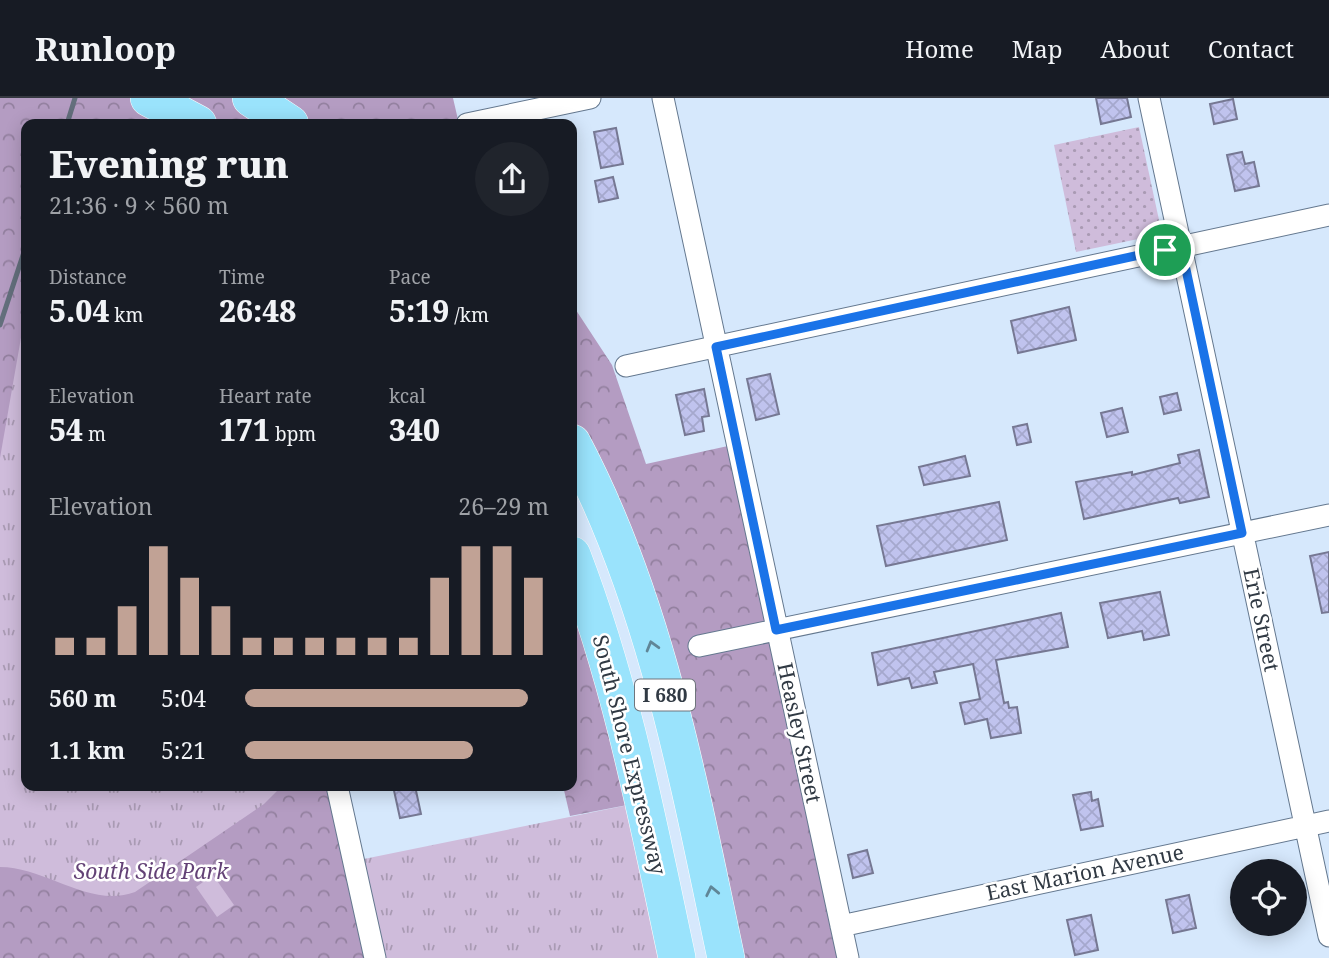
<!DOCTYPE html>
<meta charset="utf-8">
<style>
body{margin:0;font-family:"Noto Serif",serif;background:#20242c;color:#f1f3f6;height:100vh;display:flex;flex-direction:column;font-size:26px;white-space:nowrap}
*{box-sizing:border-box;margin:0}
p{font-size:23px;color:#9ea1a6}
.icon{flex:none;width:38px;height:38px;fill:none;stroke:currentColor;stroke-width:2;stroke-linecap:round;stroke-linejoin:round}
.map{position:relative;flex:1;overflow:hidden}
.side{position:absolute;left:21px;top:21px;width:556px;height:672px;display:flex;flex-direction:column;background:#171b24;border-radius:14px;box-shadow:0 4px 18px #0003}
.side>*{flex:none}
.tools{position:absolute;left:1230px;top:761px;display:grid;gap:14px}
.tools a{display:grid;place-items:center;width:77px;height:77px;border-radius:50%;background:#171b24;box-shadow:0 4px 18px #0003;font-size:35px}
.pin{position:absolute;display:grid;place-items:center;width:60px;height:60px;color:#fff;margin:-30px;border:4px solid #fff;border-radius:50%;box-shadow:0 2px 7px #0007}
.round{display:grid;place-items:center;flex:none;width:74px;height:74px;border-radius:37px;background:#20242c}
.headline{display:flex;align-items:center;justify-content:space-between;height:119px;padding:0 28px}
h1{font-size:38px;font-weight:800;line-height:52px}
.figures{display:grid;grid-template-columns:repeat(3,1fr);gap:10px;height:119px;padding:7px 28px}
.figures div{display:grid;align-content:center}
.figures b{font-size:30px;font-weight:800}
.figures small{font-size:19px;font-weight:400}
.figures p{font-size:19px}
.chart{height:196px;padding:14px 28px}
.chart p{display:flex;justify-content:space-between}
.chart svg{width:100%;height:126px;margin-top:7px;stroke:#c1a295;stroke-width:6}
ul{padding:0 28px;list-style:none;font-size:23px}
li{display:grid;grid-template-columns:112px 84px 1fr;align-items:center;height:52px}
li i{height:18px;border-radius:9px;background:#c1a295}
header{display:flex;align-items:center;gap:42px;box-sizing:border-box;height:98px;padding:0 35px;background:#171b24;border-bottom:2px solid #363941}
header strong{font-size:33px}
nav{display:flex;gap:38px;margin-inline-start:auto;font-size:24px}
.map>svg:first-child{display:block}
.grass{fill:url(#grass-tufts)}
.forest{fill:url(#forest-crowns)}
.garden{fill:url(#garden-dots)}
.pitch{fill:#cfbcdb}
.building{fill:url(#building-cross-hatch);stroke:#767893;stroke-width:2}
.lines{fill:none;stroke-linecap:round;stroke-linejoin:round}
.street-casing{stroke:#64788f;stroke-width:23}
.highway-casing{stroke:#fff;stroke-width:38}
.street{stroke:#fff;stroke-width:21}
.highway{stroke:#9ae3fc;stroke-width:37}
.rail{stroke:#636f7c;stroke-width:5}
.oneway{stroke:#608697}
.route-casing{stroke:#fff;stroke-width:14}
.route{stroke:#1a73e8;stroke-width:9}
.labels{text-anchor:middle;stroke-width:5;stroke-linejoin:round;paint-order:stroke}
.shield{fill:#fff;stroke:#6f757c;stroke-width:2}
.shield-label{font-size:19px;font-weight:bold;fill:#313a44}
.street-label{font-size:21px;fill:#313a44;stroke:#fff}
.park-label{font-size:21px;font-style:italic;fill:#634276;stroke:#fff}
</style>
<header>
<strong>Runloop</strong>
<nav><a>Home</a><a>Map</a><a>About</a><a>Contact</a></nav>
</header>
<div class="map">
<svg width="1329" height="860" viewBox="0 0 1329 860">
<defs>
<pattern id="grass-tufts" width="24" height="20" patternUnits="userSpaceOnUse" patternTransform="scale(1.75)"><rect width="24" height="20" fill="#cfbcdb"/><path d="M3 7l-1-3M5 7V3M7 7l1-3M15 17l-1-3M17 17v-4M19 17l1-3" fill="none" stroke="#a99ab3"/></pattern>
<pattern id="forest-crowns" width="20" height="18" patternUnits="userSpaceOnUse" patternTransform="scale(1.75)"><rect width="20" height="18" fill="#b49cc2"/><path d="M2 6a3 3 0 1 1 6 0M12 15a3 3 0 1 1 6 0" fill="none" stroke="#93809f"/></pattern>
<pattern id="garden-dots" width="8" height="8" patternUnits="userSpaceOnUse" patternTransform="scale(1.75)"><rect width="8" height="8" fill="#cfbcdb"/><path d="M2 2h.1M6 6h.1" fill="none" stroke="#a99ab3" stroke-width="1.8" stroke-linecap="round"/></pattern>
<pattern id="building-cross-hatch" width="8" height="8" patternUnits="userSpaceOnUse" patternTransform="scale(1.75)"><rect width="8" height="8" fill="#c0c3ee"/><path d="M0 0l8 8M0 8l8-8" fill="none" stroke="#a5a8cd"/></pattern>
</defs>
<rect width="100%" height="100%" fill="#d6e8fc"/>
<path class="grass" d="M26,148V688H337L354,763L643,704L677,860H0V227Z"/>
<path class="forest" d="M0,0H453L459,26H26V211L0,360Z
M572,206L612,267L646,366L737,346L848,860H726L702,749L572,345Z
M572,457L643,704L570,718L563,688H572Z
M282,688H337L375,860H0V769C46,769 90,811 135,794L264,706Z"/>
<path class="garden" d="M1139,29L1162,136L1076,154L1054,47Z"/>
<path class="pitch" d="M213,777L234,807L217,819L196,789Z"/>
<path class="building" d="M1096,0H1127L1131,19L1101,26Z
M1233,1L1237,21L1214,26L1210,6Z
M616,30L623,66L601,70L594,34Z
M1242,54L1245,66L1254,64L1259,88L1235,93L1227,57Z
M613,79L618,100L599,104L595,83Z
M1069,209L1076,242L1018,255L1011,223Z
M770,276L779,316L756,322L747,281Z
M704,291L709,318L702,319L704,333L685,337L676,297Z
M1177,295L1181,312L1164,316L1160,299Z
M1122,310L1128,334L1107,339L1101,315Z
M1027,326L1031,344L1017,347L1013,329Z
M1199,352L1209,399L1180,405L1178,400L1084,421L1076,384L1132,374V377L1180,365L1178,357Z
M965,358L970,378L924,387L919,369Z
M999,404L1007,442L886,468L877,428Z
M1329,454V514L1322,515L1310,458Z
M1160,494L1169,537L1144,542L1142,533L1108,540L1100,505Z
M1061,515L1068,549L996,562L1004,605L1008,604L1009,610L1017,609L1021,635L991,640L987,621L965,626L960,605L980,601L973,566L934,574L937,585L912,590L909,580L878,587L872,555Z
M393,688H415L421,716L400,720Z
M1091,694L1092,703L1098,701L1103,728L1081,732L1073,697Z
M867,752L873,775L853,780L848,757Z
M1189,797L1196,830L1173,835L1166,802Z
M1091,817L1098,852L1075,857L1067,822Z"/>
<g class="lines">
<g class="street-casing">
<path id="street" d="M663,0L848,860
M1149,0L1329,838
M467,26L590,0
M626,268L1329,117
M699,548L1329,417
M337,688L375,860
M841,828L1329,723"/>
</g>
<g class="highway-casing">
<path id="highway" d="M149,0L198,26
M251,0L290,26
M572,345C656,503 689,686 726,860
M572,457C622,587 648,724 677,860"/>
</g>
<use href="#street" class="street"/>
<use href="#highway" class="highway"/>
<path class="rail" d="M67,26L75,0
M0,227L26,148"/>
</g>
<defs><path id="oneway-chevron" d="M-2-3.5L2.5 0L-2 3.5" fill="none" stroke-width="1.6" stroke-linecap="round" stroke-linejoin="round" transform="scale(1.75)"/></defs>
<g class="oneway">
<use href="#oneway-chevron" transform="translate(652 548) rotate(-106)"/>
<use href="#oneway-chevron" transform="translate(712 793) rotate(-102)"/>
</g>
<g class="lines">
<g class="route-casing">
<path id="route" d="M1181,148L1242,435L776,532L716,249Z"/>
</g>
<use href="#route" class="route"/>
</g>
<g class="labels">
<rect class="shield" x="635" y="581.5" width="60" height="31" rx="5"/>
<g class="shield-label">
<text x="665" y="604">I 680</text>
</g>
<g class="street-label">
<text transform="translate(1261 522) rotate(78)" y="7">Erie Street</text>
<text transform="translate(799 635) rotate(78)" y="7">Heasley Street</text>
<text transform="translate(629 657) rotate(76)" y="7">South Shore Expressway</text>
<text transform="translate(1085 775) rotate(-12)" y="7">East Marion Avenue</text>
</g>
<g class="park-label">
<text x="151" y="781">South Side Park</text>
</g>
</g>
</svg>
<div class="tools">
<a><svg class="icon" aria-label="locate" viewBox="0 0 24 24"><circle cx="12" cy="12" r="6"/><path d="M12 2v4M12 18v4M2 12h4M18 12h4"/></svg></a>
</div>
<div class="pin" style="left:1165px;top:152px;background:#1e9e55"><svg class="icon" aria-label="arrive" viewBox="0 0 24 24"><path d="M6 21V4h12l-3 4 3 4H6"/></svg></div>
<section class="side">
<div class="headline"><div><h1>Evening run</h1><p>21:36 · 9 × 560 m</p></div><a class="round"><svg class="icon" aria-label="share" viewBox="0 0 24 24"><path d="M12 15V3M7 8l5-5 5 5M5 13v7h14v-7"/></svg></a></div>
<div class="figures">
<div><p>Distance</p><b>5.04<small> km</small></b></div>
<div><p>Time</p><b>26:48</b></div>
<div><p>Pace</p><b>5:19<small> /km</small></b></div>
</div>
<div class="figures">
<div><p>Elevation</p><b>54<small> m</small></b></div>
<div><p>Heart rate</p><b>171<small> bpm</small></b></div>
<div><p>kcal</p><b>340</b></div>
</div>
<div class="chart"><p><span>Elevation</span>26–29 m</p>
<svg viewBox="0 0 160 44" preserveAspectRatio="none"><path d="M5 44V38M15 44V38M25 44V27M35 44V6M45 44V17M55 44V27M65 44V38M75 44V38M85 44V38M95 44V38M105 44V38M115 44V38M125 44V17M135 44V6M145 44V6M155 44V17"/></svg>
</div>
<ul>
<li><b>560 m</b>5:04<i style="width:93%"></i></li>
<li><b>1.1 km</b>5:21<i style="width:75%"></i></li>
</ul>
</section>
</div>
